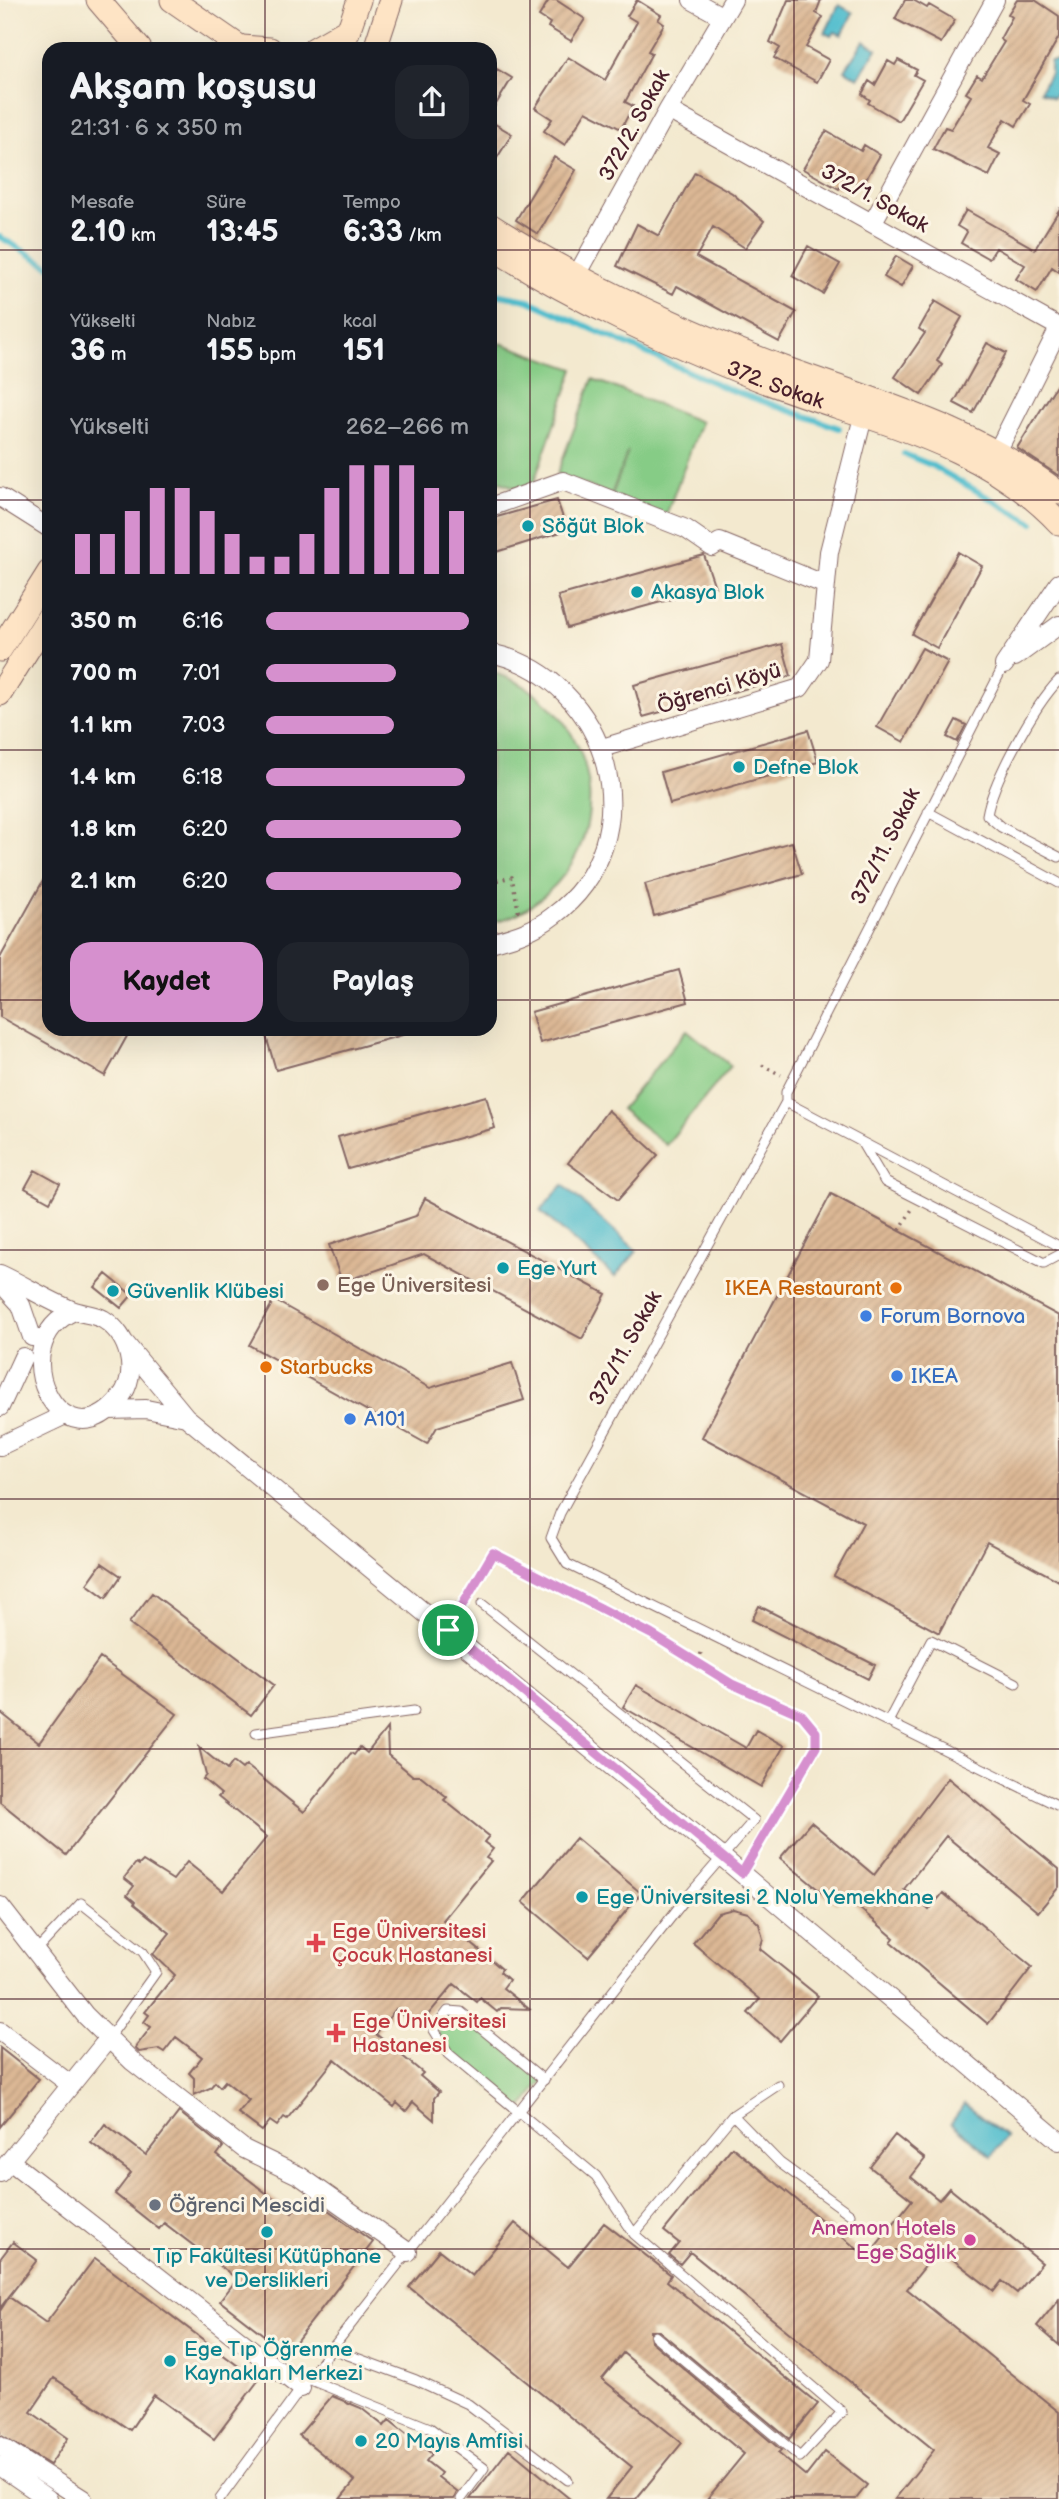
<!DOCTYPE html>
<html lang="tr">
<meta charset="utf-8">
<style>
body{margin:0;font-family:"Balsamiq Sans",sans-serif;background:#20242c;color:#f1f3f6;height:100vh;display:flex;flex-direction:column;font-size:26px;white-space:nowrap}
*{box-sizing:border-box;margin:0}
p{font-size:23px;color:#9ea1a6}
.icon{flex:none;width:38px;height:38px;fill:none;stroke:currentColor;stroke-width:2;stroke-linecap:round;stroke-linejoin:round}
.map{position:relative;flex:1;overflow:hidden}
.side{position:absolute;left:42px;top:42px;width:455px;height:994px;display:flex;flex-direction:column;background:#171b24;border-radius:21px;box-shadow:0 7px 28px #0002}
.side>*{flex:none}
.pin{position:absolute;display:grid;place-items:center;width:60px;height:60px;color:#fff;margin:-30px;border:4px solid #fff;border-radius:50%;box-shadow:0 2px 7px #0007}
.round{display:grid;place-items:center;flex:none;width:74px;height:74px;border-radius:21px;background:#20242c}
.headline{display:flex;align-items:center;justify-content:space-between;height:119px;padding:0 28px}
h1{font-size:38px;font-weight:700;line-height:52px}
.stats{display:grid;grid-template-columns:repeat(3,1fr);gap:10px;height:119px;padding:7px 28px}
.stats div{display:grid;align-content:center}
.stats b{font-size:30px;font-weight:700}
.stats small{font-size:19px;font-weight:400}
.stats p{font-size:19px}
.chart{height:196px;padding:14px 28px}
.chart p{display:flex;justify-content:space-between}
.chart svg{width:100%;height:126px;margin-top:7px;stroke:#d690ce;stroke-width:6}
.cta{display:flex;gap:14px;margin-top:auto;padding:14px 28px}
.cta a{flex:1;height:80px;border-radius:21px;background:#d690ce;color:#111;font-size:28px;font-weight:700;line-height:80px;text-align:center}
.cta a+a{background:#20242c;color:#f1f3f6}
ul{padding:0 28px;list-style:none;font-size:23px}
li{display:grid;grid-template-columns:112px 84px 1fr;align-items:center;height:52px}
li i{height:18px;border-radius:9px;background:#d690ce}
.map>svg:first-child{display:block}
.park{fill:#86cc86;stroke:#687658;stroke-width:2}
.water{fill:#51bdcd;stroke:#4e6e7c;stroke-width:2}
.lines{fill:none;stroke-linecap:round;stroke-linejoin:round}
.stream{stroke:#51bdcd;stroke-width:6}
.building{fill:url(#building-hatch)}
.lane-casing{stroke:#856664;stroke-width:11}
.street-casing{stroke:#856664;stroke-width:20}
.secondary-casing{stroke:#856664;stroke-width:25}
.path{stroke:#856664;stroke-width:3.5;stroke-dasharray:2 5;stroke-linecap:butt}
.lane{stroke:#fff;stroke-width:9}
.street{stroke:#fff;stroke-width:18}
.secondary{stroke:#fee4c5;stroke-width:23}
.route-casing{stroke:#fff;stroke-width:14}
.route{stroke:#d690ce;stroke-width:9}
.grid{fill:none;stroke:#4a1f2b;stroke-width:2;stroke-opacity:0.55}
.culture-dot{fill:#0f9aa8;stroke:#fcf5e5;stroke-width:2.5}
.education-dot{fill:#8d6e63;stroke:#fcf5e5;stroke-width:2.5}
.food-dot{fill:#e8710a;stroke:#fcf5e5;stroke-width:2.5}
.shop-dot{fill:#3f7fe0;stroke:#fcf5e5;stroke-width:2.5}
.health-dot{fill:#e0444e;stroke:#fcf5e5;stroke-width:2.5}
.worship-dot{fill:#6b7280;stroke:#fcf5e5;stroke-width:2.5}
.hotel-dot{fill:#d1479c;stroke:#fcf5e5;stroke-width:2.5}
.labels{text-anchor:middle;stroke-width:6;stroke-linejoin:round;paint-order:stroke}
.street-label{font-size:21px;fill:#4a1f2b;stroke:#fcf5e5}
.culture-label{font-size:21px;fill:#0d838f;stroke:#fcf5e5;text-anchor:start}
.education-label{font-size:21px;fill:#785e54;stroke:#fcf5e5;text-anchor:start}
.food-label{font-size:21px;fill:#c56008;stroke:#fcf5e5;text-anchor:end}
.shop-label{font-size:21px;fill:#366cbe;stroke:#fcf5e5;text-anchor:start}
.health-label{font-size:21px;fill:#be3a42;stroke:#fcf5e5;text-anchor:start}
.worship-label{font-size:21px;fill:#5b616d;stroke:#fcf5e5;text-anchor:start}
.hotel-label{font-size:21px;fill:#b23c85;stroke:#fcf5e5;text-anchor:end}
</style>
<div class="map">
<svg width="1059" height="2499" viewBox="0 0 1059 2499">
<defs>
<pattern id="building-hatch" width="6" height="6" patternUnits="userSpaceOnUse" patternTransform="scale(1.75)"><rect width="6" height="6" fill="#dbb794"/><path d="M-1 1l2-2M0 6l6-6M5 7l2-2" fill="none" stroke="#bd9d80"/></pattern>
</defs>
<rect width="100%" height="100%" fill="#fcf5e5"/>
<filter id="ink" filterUnits="userSpaceOnUse"><feTurbulence type="fractalNoise" baseFrequency=".0143" numOctaves="2"/><feDisplacementMap in="SourceGraphic" scale="14" xChannelSelector="R" yChannelSelector="G"/><feConvolveMatrix kernelMatrix="1 2 1 2 8 2 1 2 1" color-interpolation-filters="sRGB"/></filter>
<filter id="wash" filterUnits="userSpaceOnUse"><feTurbulence type="fractalNoise" baseFrequency=".00686" numOctaves="4" result="noise"/><feDisplacementMap in="SourceGraphic" scale="28" xChannelSelector="R" yChannelSelector="G"/><feGaussianBlur stdDeviation="1.57" result="paint"/><feColorMatrix in="noise" values="0 0 0 0 0 0 0 0 0 0 0 0 0 0 0 0 0 1.4 0 .05"/><feComposite in="paint" operator="in"/></filter>
<g filter="url(#wash)">
<rect width="100%" height="100%" fill="#f3e9cf"/>
<path class="park" d="M500,343L574,369L530,493L490,478V370Z
M593,379L701,422L664,521L610,501L628,451L611,495L557,474Z
M490,673C508,675 528,687 542,699C602,749 607,841 546,894C531,907 511,920 490,922Z
M687,1030L731,1066L666,1145L621,1109Z
M448,2011L461,2012L544,2080L519,2112L438,2040L439,2020Z"/>
<path class="water" d="M839,5L853,13L842,35L835,32L831,36L825,33Z
M864,41L877,49L858,78L845,70Z
M1050,61H1059V88L1053,98L1040,91L1050,73Z
M563,1185L637,1251L615,1277L540,1211Z
M965,2104L1006,2137L991,2156L951,2123Z"/>
<g class="lines">
<path class="stream" d="M0,237L49,266
M490,293L527,300L728,389L839,428
M904,454L931,465L1033,523"/>
</g>
<g id="blocks">
<path class="building" d="M549,0H556L585,19L571,41L548,27L550,23L539,16Z
M637,0L661,15L658,20L664,24L648,51L652,53L625,102L633,106L621,129L586,111L565,145L544,131L552,119L535,108L568,57L605,80L637,22L627,16Z
M788,0H821L816,13L823,17L806,47L829,60L817,82L774,58L780,48L770,42Z
M905,0H913L927,8L929,5L955,20L941,43L895,19Z
M1017,0H1035L1059,16V37L1023,100L1030,104L1016,126L1005,119L988,148L1000,154L989,176L933,149L945,127L951,129L971,96L966,93L977,75L982,78L1004,42L1000,39L1012,17L1008,14Z
M898,60L917,70L914,75L923,80L899,121L868,103L870,100L862,94L869,81L875,85L888,61L895,65Z
M497,69L512,78L490,114V81Z
M490,121L512,134L490,169Z
M826,131L861,151L864,145L880,155L862,186L846,177L839,189L803,169Z
M554,157L576,170L538,234L516,220Z
M695,172L732,193L764,221L745,248L713,227L696,257L796,312L779,342L677,286L673,294L617,266L637,224L659,236Z
M966,210L1035,249L1059,210V272L1052,267L1037,292L1016,279L1025,265L996,248L989,259L961,243L967,232L957,226Z
M808,246L840,264L823,294L792,276Z
M896,256L913,266L901,287L884,277Z
M935,301L962,317L937,361L942,365L921,395L895,377L925,333L919,329Z
M987,343L1006,353L973,413L954,403Z
M1059,381V476L1017,448Z
M557,500L567,530L490,554V519Z
M958,552L982,566L937,648L912,634Z
M704,555L715,587L567,628L558,596Z
M782,644L791,676L643,717L634,685Z
M922,648L948,662L904,742L877,727Z
M956,720L966,725L957,742L947,737Z
M808,730L818,762L670,804L661,772Z
M792,842L802,874L654,916L645,884Z
M49,870V1029H131L105,1076L0,1017V958Z
M679,970L688,1002L540,1043L531,1012Z
M290,1029H405L406,1034L276,1070L266,1036Z
M486,1096L495,1128L348,1169L338,1137Z
M608,1110L658,1155L618,1200L568,1163Z
M35,1170L60,1184L50,1202L25,1188Z
M831,1194L1059,1316V1581L987,1542L939,1633L834,1576L863,1523L702,1437Z
M425,1198L606,1294L582,1339L424,1254L342,1282L329,1245L416,1216Z
M106,1274L132,1295L121,1308L95,1287Z
M274,1300L430,1388L512,1363L524,1400L437,1427L427,1444L249,1345Z
M102,1563L121,1576L106,1598L87,1584Z
M152,1593L274,1685L251,1715L129,1623Z
M759,1606L875,1665L868,1679L752,1620Z
M100,1658L177,1714L66,1855L0,1802V1712L39,1743Z
M636,1685L746,1748L756,1730L784,1746L761,1787L623,1707Z
M387,1728L388,1755L413,1776H421L447,1797L444,1800L489,1836L484,1842L493,1849L486,1858L491,1861L443,1920L502,1969L500,1972L509,1980L503,1988L529,2009L501,2008L497,2012L480,1998L477,2002L454,1984L422,2022L419,2020L415,2025L396,2009L376,2034L423,2073L420,2076L439,2092L434,2098V2120L413,2102L406,2111L397,2103L394,2107L335,2059L287,2119L284,2117L277,2126L270,2121L262,2131L238,2113L249,2100L225,2081L220,2087L215,2082L210,2088L194,2095V2078L189,2073L202,2057L176,2037L164,2052L159,2049L139,2052L135,2048L151,2027L144,2022L149,2015L145,2012L175,1975L153,1954L170,1933L134,1904L135,1902L127,1895L134,1886L124,1878L136,1863L139,1865L143,1861L173,1880L187,1862L223,1891L267,1837L218,1797L221,1794L203,1779L206,1775L199,1747L227,1770L233,1762L242,1769L246,1765L304,1812L351,1753L354,1755L360,1747L367,1753Z
M948,1778L1059,1869V1887L1038,1912L946,1836L904,1889L929,1910L943,1893L1032,1967L988,2024L891,1942L894,1938L844,1895L836,1904L780,1858L811,1822L874,1875Z
M576,1838L641,1893L588,1957L523,1902Z
M733,1909L748,1913L759,1924L763,1939L760,1949L818,1996L780,2041L748,2013L760,1999L693,1943L718,1913Z
M0,2048L39,2079L0,2127Z
M179,2112L223,2147L217,2155L292,2213L307,2195L373,2242L287,2353L220,2301L237,2279L164,2223L159,2229L115,2194L131,2173L91,2143L105,2124L146,2155Z
M895,2135L925,2159L911,2177L939,2200L949,2188L1042,2263L1017,2293L1002,2281L994,2291L939,2249L907,2289L1059,2412V2499H895L934,2450L690,2252L680,2264L669,2255L679,2243L664,2231L732,2147L867,2257L912,2200L870,2167Z
M515,2223L568,2267L604,2223L671,2275L667,2281L818,2404L789,2439L659,2331H650L651,2341L781,2450L778,2453L806,2476L825,2452L867,2485L856,2499H707L744,2454L623,2353L602,2379L682,2443L636,2499H606L632,2467L409,2287L439,2250L472,2276Z
M13,2242L37,2260L0,2308V2259Z
M95,2258L258,2381L214,2439L154,2395L130,2430L54,2378L31,2412L68,2438L50,2465L0,2435V2311L9,2297L46,2323Z
M1059,2299V2345L1037,2326Z
M332,2396L361,2408L384,2426L389,2420L432,2454L426,2461L441,2473L438,2477L457,2492L454,2499H340L355,2481L299,2435Z
M509,2449L549,2482L570,2499H470Z"/>
</g>
</g>
<g filter="url(#ink)">
<use href="#blocks" fill-opacity="0" stroke="#856664" stroke-width="2"/>
<g class="lines">
<g class="lane-casing">
<path id="lane" d="M1004,665L786,1092V1102L560,1513L551,1538L567,1564L1059,1806
M1059,680C1034,706 993,780 987,815L1001,827L1059,857
M928,812L1059,883
M786,1102L1059,1246
M863,1145L885,1182L1044,1263L1059,1255
M888,1722L931,1640L1016,1683
M256,1733L414,1711
M35,1952L81,1903L143,1952L156,1972L108,2039
M544,2080L461,2012L448,2011L434,2030L449,2054L596,2176L634,2234L842,2412L800,2457L655,2336
M733,2115L780,2163L850,2214
M634,2234L733,2115L778,2085
M332,2349L416,2380L468,2404L568,2480
M308,2379L430,2428L484,2468L461,2499
M220,2499L308,2379L683,1902L754,1820L482,1604"/>
</g>
<g class="street-casing">
<path id="street" d="M692,0L723,17
M668,110L1059,327
M873,222L995,0
M577,275L668,110L733,0
M992,462L1059,328
M0,497L49,528
M490,507L563,481L686,529L712,547L720,542L826,585
M490,653C611,678 656,840 553,916C534,931 513,937 490,943
M1015,657L1059,625
M1004,665L1059,583
M602,748L800,688L819,660L829,552L866,405
M0,1274C24,1285 47,1300 72,1310C82,1314 94,1314 103,1319C129,1335 140,1373 120,1398C62,1470 0,1344 74,1311
M0,1282L21,1305L32,1337
M125,1343L186,1417L722,1857L1059,2141
M0,1407L23,1357
M109,1410L146,1409L186,1417
M0,1446L61,1417
M0,1906L85,2015L133,2062L244,2149L300,2176L408,2252
M0,2031L71,2085
M10,2161L301,2388
M0,2173L108,2039
M0,2446L83,2499
M0,2466L48,2499"/>
</g>
<g class="secondary-casing">
<g id="secondary">
<path d="M98,0L140,49"/>
<path d="M172,0L243,49"/>
<path d="M228,46L270,49"/>
<path d="M314,49L349,29"/>
<path d="M342,49L359,0"/>
<path d="M375,49L391,0"/>
<path d="M490,225C582,284 687,332 790,370C887,405 975,429 1059,493"/>
<path id="s1" d="M490,246C573,300 664,341 756,378C861,420 978,437 1059,523"/>
<path d="M0,650L49,572"/>
<path d="M0,694L49,616"/>
</g>
</g>
<path class="path" d="M490,882L512,877L519,915
M762,1065L781,1075
M900,1230L912,1209
M456,1616L493,1553L564,1587L699,1662
M701,1653L699,1662C715,1673 730,1684 747,1692C775,1704 815,1710 816,1747L750,1859"/>
<use href="#lane" class="lane"/>
<use href="#street" class="street"/>
<use href="#secondary" class="secondary"/>
</g>
</g>
<g class="lines" filter="url(#ink)">
<g class="route-casing">
<path id="route" d="M493,1553L651,1634L732,1684L802,1715L816,1732V1747L742,1873L448,1630Z"/>
</g>
<use href="#route" class="route"/>
</g>
<path class="grid" d="M265,0V49M530,0V2499M794,0V2499M0,250H49M490,250H1059M0,500H49M490,500H1059M0,750H49M490,750H1059M0,1000H49M490,1000H1059M265,1029V2499M0,1250H1059M0,1499H1059M0,1749H1059M0,1999H1059M0,2249H1059"/>
<g class="culture-dot">
<circle cx="528" cy="526" r="7"/>
<circle cx="637" cy="592" r="7"/>
<circle cx="739" cy="767" r="7"/>
<circle cx="503" cy="1268" r="7"/>
<circle cx="113" cy="1291" r="7"/>
<circle cx="582" cy="1897" r="7"/>
<circle cx="267" cy="2232" r="7"/>
<circle cx="170" cy="2361" r="7"/>
<circle cx="361" cy="2441" r="7"/>
</g>
<circle class="education-dot" cx="323" cy="1285" r="7"/>
<g class="food-dot">
<circle cx="896" cy="1288" r="7"/>
<circle cx="266" cy="1367" r="7"/>
</g>
<g class="shop-dot">
<circle cx="866" cy="1316" r="7"/>
<circle cx="897" cy="1376" r="7"/>
<circle cx="350" cy="1419" r="7"/>
</g>
<g class="health-dot">
<path d="M312.5 1932.5h7v7h7v7h-7v7h-7v-7h-7v-7h7z"/>
<path d="M332.5 2022.5h7v7h7v7h-7v7h-7v-7h-7v-7h7z"/>
</g>
<circle class="worship-dot" cx="155" cy="2205" r="7"/>
<circle class="hotel-dot" cx="970" cy="2240" r="7"/>
<g class="labels">
<g class="street-label">
<text transform="translate(634 125) rotate(-61)" y="7">372/2. Sokak</text>
<text transform="translate(875 198) rotate(29)" y="7">372/1. Sokak</text>
<text dy="7" stroke="none"><textPath href="#s1" startOffset="318">372. Sokak</textPath></text>
<text transform="translate(719 688) rotate(-17)" y="7">Öğrenci Köyü</text>
<text transform="translate(885 846) rotate(-63)" y="7">372/11. Sokak</text>
<text transform="translate(625 1348) rotate(-61)" y="7">372/11. Sokak</text>
</g>
<g class="culture-label">
<text x="542" y="533">Söğüt Blok</text>
<text x="651" y="599">Akasya Blok</text>
<text x="753" y="774">Defne Blok</text>
<text x="517" y="1275">Ege Yurt</text>
<text x="127" y="1298">Güvenlik Klübesi</text>
<text x="596" y="1904">Ege Üniversitesi 2 Nolu Yemekhane</text>
<text x="267" y="2263" text-anchor="middle">Tıp Fakültesi Kütüphane<tspan x="267" dy="24">ve Derslikleri</tspan></text>
<text x="184" y="2356">Ege Tıp Öğrenme<tspan x="184" dy="24">Kaynakları Merkezi</tspan></text>
<text x="375" y="2448">20 Mayıs Amfisi</text>
</g>
<g class="education-label">
<text x="337" y="1292">Ege Üniversitesi</text>
</g>
<g class="food-label">
<text x="882" y="1295">IKEA Restaurant</text>
<text x="280" y="1374" text-anchor="start">Starbucks</text>
</g>
<g class="shop-label">
<text x="880" y="1323">Forum Bornova</text>
<text x="911" y="1383">IKEA</text>
<text x="364" y="1426">A101</text>
</g>
<g class="health-label">
<text x="332" y="1938">Ege Üniversitesi<tspan x="332" dy="24">Çocuk Hastanesi</tspan></text>
<text x="352" y="2028">Ege Üniversitesi<tspan x="352" dy="24">Hastanesi</tspan></text>
</g>
<g class="worship-label">
<text x="169" y="2212">Öğrenci Mescidi</text>
</g>
<g class="hotel-label">
<text x="956" y="2235">Anemon Hotels<tspan x="956" dy="24">Ege Sağlık</tspan></text>
</g>
</g>
</svg>
<div class="pin" style="left:448px;top:1630px;background:#1e9e55"><svg class="icon" aria-label="arrive" viewBox="0 0 24 24"><path d="M6 21V4h12l-3 4 3 4H6"/></svg></div>
<section class="side">
<div class="headline"><div><h1>Akşam koşusu</h1><p>21:31 · 6 × 350 m</p></div><a class="round"><svg class="icon" aria-label="share" viewBox="0 0 24 24"><path d="M12 15V3M7 8l5-5 5 5M5 13v7h14v-7"/></svg></a></div>
<div class="stats">
<div><p>Mesafe</p><b>2.10<small> km</small></b></div>
<div><p>Süre</p><b>13:45</b></div>
<div><p>Tempo</p><b>6:33<small> /km</small></b></div>
</div>
<div class="stats">
<div><p>Yükselti</p><b>36<small> m</small></b></div>
<div><p>Nabız</p><b>155<small> bpm</small></b></div>
<div><p>kcal</p><b>151</b></div>
</div>
<div class="chart"><p><span>Yükselti</span>262–266 m</p>
<svg viewBox="0 0 160 44" preserveAspectRatio="none"><path d="M5 44V30M15 44V30M25 44V22M35 44V14M45 44V14M55 44V22M65 44V30M75 44V38M85 44V38M95 44V30M105 44V14M115 44V6M125 44V6M135 44V6M145 44V14M155 44V22"/></svg>
</div>
<ul>
<li><b>350 m</b>6:16<i style="width:100%"></i></li>
<li><b>700 m</b>7:01<i style="width:64%"></i></li>
<li><b>1.1 km</b>7:03<i style="width:63%"></i></li>
<li><b>1.4 km</b>6:18<i style="width:98%"></i></li>
<li><b>1.8 km</b>6:20<i style="width:96%"></i></li>
<li><b>2.1 km</b>6:20<i style="width:96%"></i></li>
</ul>
<div class="cta"><a>Kaydet</a><a>Paylaş</a></div>
</section>
</div>
